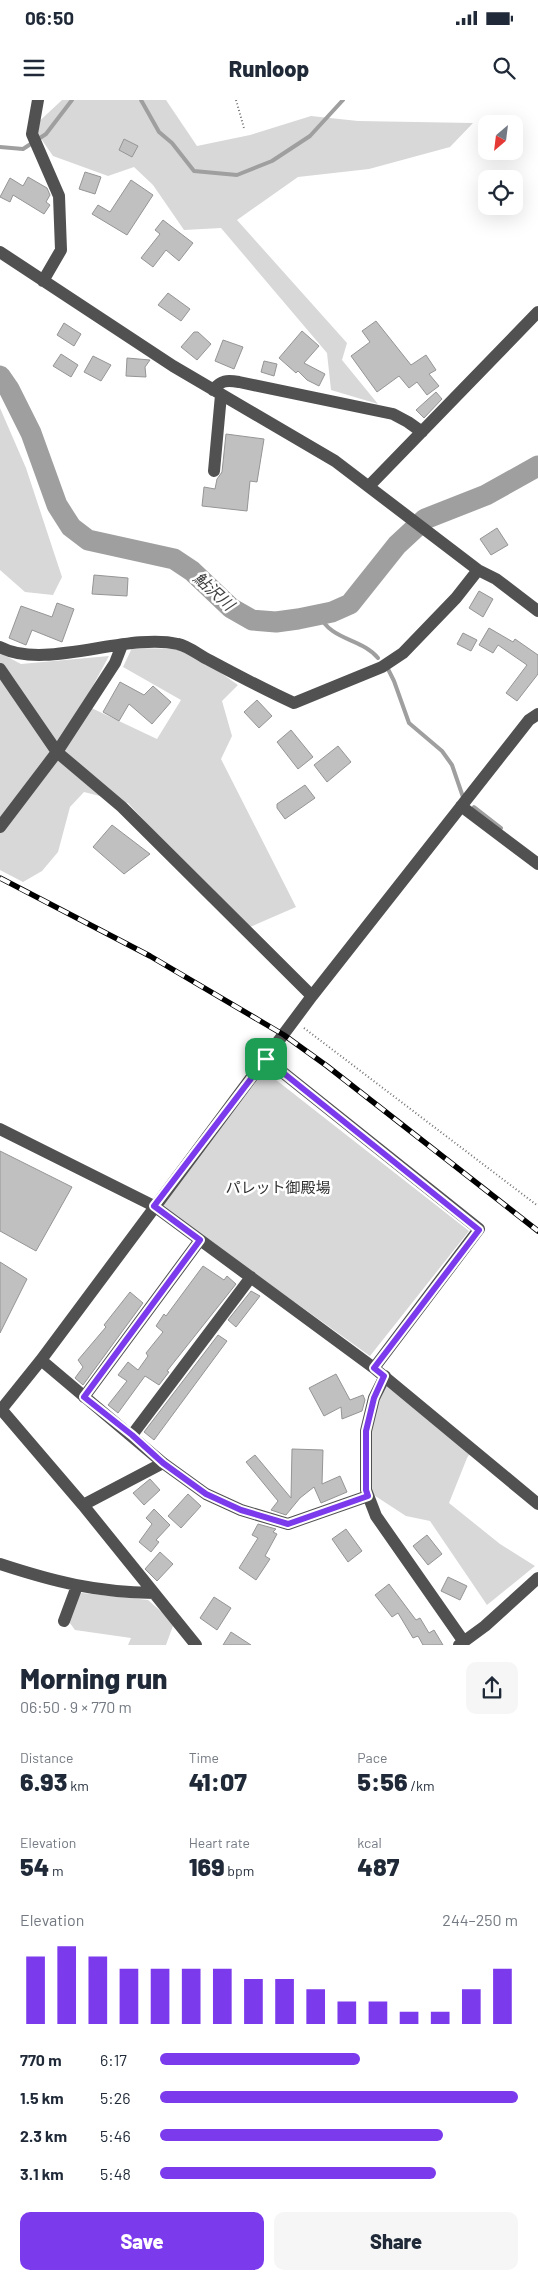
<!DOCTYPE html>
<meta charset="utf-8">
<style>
body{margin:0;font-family:Barlow,"Noto Sans JP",sans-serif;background:#f6f6f7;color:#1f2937;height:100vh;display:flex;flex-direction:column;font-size:19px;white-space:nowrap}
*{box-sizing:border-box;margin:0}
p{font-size:16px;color:#747a83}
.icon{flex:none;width:28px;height:28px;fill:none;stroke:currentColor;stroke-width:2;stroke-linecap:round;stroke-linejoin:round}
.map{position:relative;height:1545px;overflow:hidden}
.side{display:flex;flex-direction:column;background:#fff;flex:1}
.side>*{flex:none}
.needle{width:32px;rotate:208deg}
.fabs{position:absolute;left:478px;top:15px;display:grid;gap:10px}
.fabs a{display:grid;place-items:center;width:45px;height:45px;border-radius:10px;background:#fff;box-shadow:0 5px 20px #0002;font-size:25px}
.pin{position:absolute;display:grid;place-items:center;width:42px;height:42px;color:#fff;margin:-21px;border-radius:10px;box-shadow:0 2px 8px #0006}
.round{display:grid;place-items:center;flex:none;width:52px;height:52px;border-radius:10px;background:#f6f6f7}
.head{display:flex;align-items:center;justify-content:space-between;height:85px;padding:0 20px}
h1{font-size:28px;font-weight:800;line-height:38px}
.metrics{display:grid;grid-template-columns:repeat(3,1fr);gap:8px;height:85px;padding:5px 20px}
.metrics div{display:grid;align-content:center}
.metrics b{font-size:25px;font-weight:800}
.metrics small{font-size:14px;font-weight:400}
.metrics p{font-size:14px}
.chart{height:140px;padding:10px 20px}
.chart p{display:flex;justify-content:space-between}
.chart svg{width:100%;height:90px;margin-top:5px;stroke:#7c3aed;stroke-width:6}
.cta{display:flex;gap:10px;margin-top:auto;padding:10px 20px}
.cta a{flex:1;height:58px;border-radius:10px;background:#7c3aed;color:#fff;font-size:20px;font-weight:800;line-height:58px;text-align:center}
.cta a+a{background:#f6f6f7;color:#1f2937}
ul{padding:0 20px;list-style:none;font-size:16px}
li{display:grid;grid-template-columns:80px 60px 1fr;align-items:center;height:38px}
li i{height:12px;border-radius:6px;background:#7c3aed}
.status{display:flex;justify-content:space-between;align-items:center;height:35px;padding:0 25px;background:#fff;direction:ltr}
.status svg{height:14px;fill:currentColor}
header{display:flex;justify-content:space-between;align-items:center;height:65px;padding:0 20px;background:#fff;font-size:22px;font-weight:800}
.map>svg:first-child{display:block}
.green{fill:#d8d8d8}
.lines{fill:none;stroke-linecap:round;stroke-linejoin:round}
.stream{stroke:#9f9f9f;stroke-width:4}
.river{stroke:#9f9f9f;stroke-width:21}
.building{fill:#c0c0c0;stroke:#959595}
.path{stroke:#737373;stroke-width:2;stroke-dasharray:1 2.5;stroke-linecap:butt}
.minor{stroke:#515151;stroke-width:12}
.rail-casing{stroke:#000;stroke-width:5.5}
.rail{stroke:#fff;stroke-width:4;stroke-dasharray:11;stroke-linecap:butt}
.route-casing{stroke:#fff;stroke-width:10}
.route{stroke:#7c3aed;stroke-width:6}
.labels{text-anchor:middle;stroke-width:5;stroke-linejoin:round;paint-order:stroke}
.park-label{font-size:15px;fill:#2f2f2f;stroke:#fff}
.water-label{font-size:16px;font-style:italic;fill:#404040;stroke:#fff}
</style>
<div class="status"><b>06:50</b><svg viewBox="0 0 49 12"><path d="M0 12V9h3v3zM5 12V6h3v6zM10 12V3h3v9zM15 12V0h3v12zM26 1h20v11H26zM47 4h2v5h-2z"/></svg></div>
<header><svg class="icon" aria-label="menu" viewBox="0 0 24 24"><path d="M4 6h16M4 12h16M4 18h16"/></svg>Runloop<svg class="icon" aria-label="search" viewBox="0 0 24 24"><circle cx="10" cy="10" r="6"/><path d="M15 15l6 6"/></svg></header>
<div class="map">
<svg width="538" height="1545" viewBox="0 0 538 1545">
<rect width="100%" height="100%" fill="#fff"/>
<path class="green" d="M62,0H166L197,46L250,35L311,16L358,21L473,23L450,47L369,69L298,77L237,120L347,243L342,260L378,304L331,290L327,253L221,128L184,130L153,85L134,67L108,76L53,56L33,27Z
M0,308L26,368L62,477L53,495L25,492L0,470Z
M132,548L187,549L238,585L222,601L232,636L221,659L296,807L250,827L163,741L128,703L84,692L70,707L58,752L42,771L23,782L0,770V553L21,564L109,556L83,604L157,639L181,600L123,567Z
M257,965L469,1131L370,1256L156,1103Z
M385,1276L473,1349L467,1358L449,1403L500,1444L535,1466L487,1505L430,1421L406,1416L366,1390L370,1317Z
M73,1492L148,1500L174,1523L166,1545H128L131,1538L75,1530L64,1515Z"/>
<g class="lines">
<path class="stream" d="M141,0L159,32L172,43L194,71L237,75L272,61L310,36L343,0
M0,47L23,49L46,34L72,0
M319,514C330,541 362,538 378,558
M388,569L394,581L409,623L442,651L452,665L463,697
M474,707L501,728"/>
<path class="river" d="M0,276L9,289L31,333L57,405L71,427L88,440L174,459L192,471L231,508L252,520L276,522L298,519L332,512L350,504L397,445L425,419L486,395L538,366"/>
</g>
<path class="building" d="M124,39L138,46L132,57L119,50Z
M85,72L101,77L95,94L79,89Z
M28,77L47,88L50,95L46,102L50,105L44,114L13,95L10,102L0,97L10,78L23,86Z
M131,80L153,95L127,135L92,114L98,105L110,112Z
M163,120L193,143L179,161L166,150L153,167L141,158L160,134L155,130Z
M168,193L190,209L181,221L158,205Z
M376,221L411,265L426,255L436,270L429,274L439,286L427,295L417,282L409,288L399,276L377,292L351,256L370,242L362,231Z
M64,223L81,234L74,246L57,235Z
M302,231L319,246L304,263L325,274L319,286L307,280L298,271L296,273L279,258Z
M194,232H198L211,244L197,260L181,247Z
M223,240L243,247L234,269L215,261Z
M61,254L78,265L71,277L53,266Z
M93,256L111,265L101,281L84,272Z
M127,258L150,260L145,267L146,277L126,276Z
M264,261L277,264L274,276L261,272Z
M436,292L442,299L424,318L416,310Z
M226,334L264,339L257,382L250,381L247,411L202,406L204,387L215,389L217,379L222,372Z
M497,428L508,445L491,455L480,439Z
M94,475L128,478L127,496L92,494Z
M479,491L493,499L483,517L469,508Z
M57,503L74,509L62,542L32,530L26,545L9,538L21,506L52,517Z
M489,528L513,542L515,539L538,555V574L517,601L506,593L527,565L498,545L493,553L479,545Z
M463,533L477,540L471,551L457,544Z
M120,582L144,595L153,586L171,602L152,624L129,604L119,621L103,612Z
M257,600L272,616L259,628L244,612Z
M291,630L313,657L298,669L277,642Z
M338,646L351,662L327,682L314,665Z
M305,685L315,698L285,719L277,708V704Z
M112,725L150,754L124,774L93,747Z
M0,1051L72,1087L36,1151L0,1131Z
M0,1162L27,1179L0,1233Z
M203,1166L224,1180L227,1176L236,1184L167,1271L169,1272L159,1285L145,1276L118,1313L108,1305L127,1281L118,1275L128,1262L138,1270L148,1256L146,1253L163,1232L156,1226L164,1214L166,1216Z
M251,1191L260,1196L236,1227L228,1220Z
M130,1192L143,1203L83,1285L75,1278L83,1267L78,1260L106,1227L104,1225Z
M218,1235L227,1241L154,1340L144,1332Z
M336,1274L350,1300L363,1295L365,1300L362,1311L342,1319L341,1307L324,1316L309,1288Z
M292,1349L323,1350L322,1384L340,1376L347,1392L321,1403L314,1387L300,1398L286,1415L271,1410L278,1401L246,1362L255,1355L291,1398Z
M150,1379L160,1390L144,1405L133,1393Z
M188,1394L201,1406L181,1428L168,1416Z
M154,1409L170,1425L156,1440L159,1442L151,1452L139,1442L152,1424L146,1418Z
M258,1424L276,1429L273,1432L277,1434L265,1456L270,1459L256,1480L239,1468L258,1438L252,1435Z
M346,1429L362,1451L348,1462L332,1439Z
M427,1435L442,1454L428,1465L413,1446Z
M160,1452L173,1464L157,1481L145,1469Z
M448,1477L467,1486L460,1500L441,1491Z
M389,1484L416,1520L420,1518L429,1533L434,1530L443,1545H423L418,1536L413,1538L398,1513L392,1517L375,1495Z
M214,1497L231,1508L217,1530L200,1518Z
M231,1532L251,1545H223Z"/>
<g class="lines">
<path class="path" d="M236,0L244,28
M304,928L538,1106"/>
<path class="minor" d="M38,0L32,34L59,96L61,150L43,181
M0,152L173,266L335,361L478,470L496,479L538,511
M213,290C221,280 227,280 239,282L393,314L408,322L422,332
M214,371L221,295
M370,385L538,212
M0,547C45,571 127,532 178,544C188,546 199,555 209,560C237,575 265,590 294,603L382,567L403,553L456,498L478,470
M0,569L57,652L122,707L312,896
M461,706L538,764
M0,727L57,652L115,563L122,545
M266,959L479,1129L374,1268
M0,1029L154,1106L374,1268L538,1404
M41,1260L163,1363L206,1394L241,1410L288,1424L368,1396
M385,1276L374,1298L366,1331V1390L376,1416L464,1542
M84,1297L200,1140
M0,1308L83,1405L196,1545
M0,1311L41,1260L312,896L529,620L538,614
M132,1335L251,1177
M83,1405L163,1363
M0,1464C55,1482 95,1492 154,1493
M64,1521L77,1486
M459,1545L485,1526L538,1478"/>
<g class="rail-casing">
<path id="rail" d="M0,778L150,856L284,935L327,966L538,1131"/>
</g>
<use href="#rail" class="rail"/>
</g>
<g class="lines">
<g class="route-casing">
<path id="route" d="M266,959L479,1130L374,1268L384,1276L374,1298L366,1331V1390L368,1396L288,1424L241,1410L206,1394L163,1363L132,1335L84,1297L200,1140L154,1106Z"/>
</g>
<use href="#route" class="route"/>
</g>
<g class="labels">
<g class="park-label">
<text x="278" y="1093">パレット御殿場</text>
</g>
<g class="water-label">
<text transform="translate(214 491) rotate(42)" y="6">鮎沢川</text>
</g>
</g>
</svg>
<div class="fabs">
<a><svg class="needle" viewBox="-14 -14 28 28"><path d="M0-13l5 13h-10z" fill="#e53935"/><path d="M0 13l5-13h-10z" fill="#747a83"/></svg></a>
<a><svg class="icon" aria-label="locate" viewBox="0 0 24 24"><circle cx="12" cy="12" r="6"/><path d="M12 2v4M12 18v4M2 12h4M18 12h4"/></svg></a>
</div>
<div class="pin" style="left:266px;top:959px;background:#1e9e55"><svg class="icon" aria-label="arrive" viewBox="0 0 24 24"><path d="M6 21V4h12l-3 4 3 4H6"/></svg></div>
</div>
<section class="side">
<div class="head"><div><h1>Morning run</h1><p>06:50 · 9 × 770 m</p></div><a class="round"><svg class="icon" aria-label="share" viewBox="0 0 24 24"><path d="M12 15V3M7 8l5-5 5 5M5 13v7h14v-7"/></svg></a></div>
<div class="metrics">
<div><p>Distance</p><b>6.93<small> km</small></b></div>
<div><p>Time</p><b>41:07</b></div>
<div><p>Pace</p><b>5:56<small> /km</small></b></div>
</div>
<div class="metrics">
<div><p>Elevation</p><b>54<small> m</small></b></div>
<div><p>Heart rate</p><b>169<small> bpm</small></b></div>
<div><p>kcal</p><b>487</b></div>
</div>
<div class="chart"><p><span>Elevation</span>244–250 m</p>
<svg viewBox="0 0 160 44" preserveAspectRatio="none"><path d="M5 44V11M15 44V6M25 44V11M35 44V17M45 44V17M55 44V17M65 44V17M75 44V22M85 44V22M95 44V27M105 44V33M115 44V33M125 44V38M135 44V38M145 44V27M155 44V17"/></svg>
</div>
<ul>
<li><b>770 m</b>6:17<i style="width:56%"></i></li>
<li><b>1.5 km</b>5:26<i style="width:100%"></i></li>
<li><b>2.3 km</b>5:46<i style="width:79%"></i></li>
<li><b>3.1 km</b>5:48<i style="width:77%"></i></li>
</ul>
<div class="cta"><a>Save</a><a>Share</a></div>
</section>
